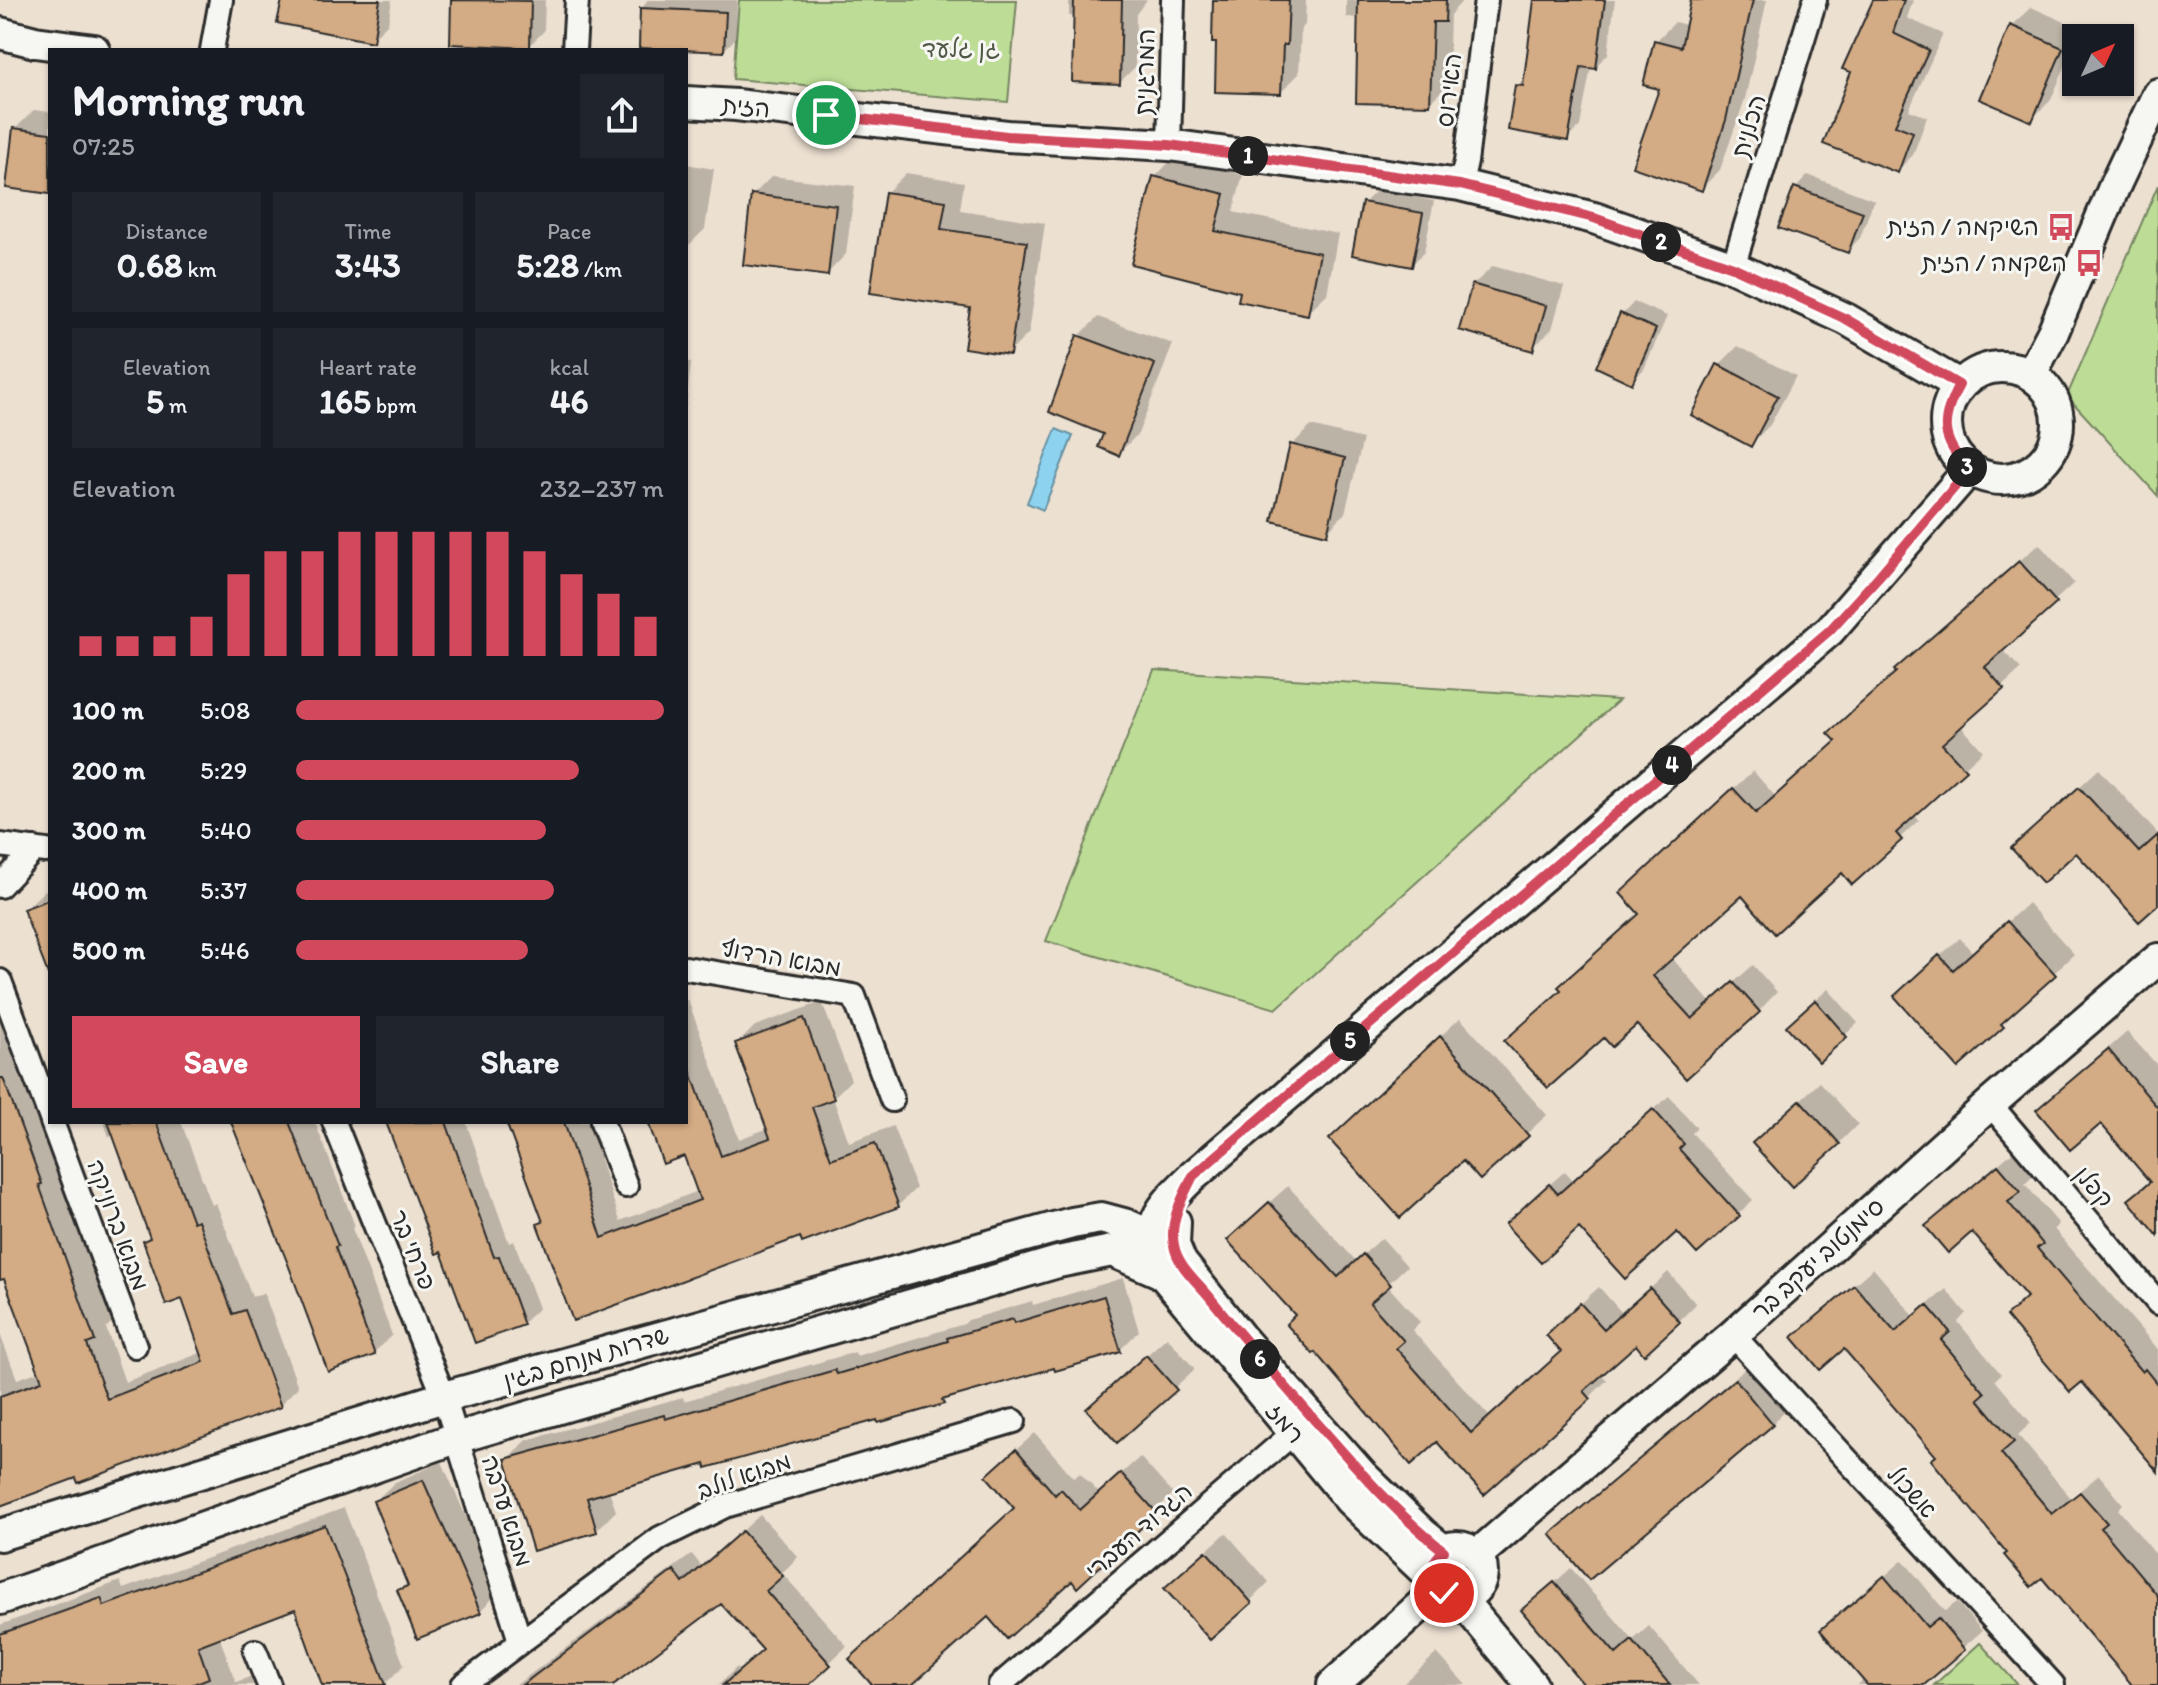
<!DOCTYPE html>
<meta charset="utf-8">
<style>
body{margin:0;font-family:Itim,"Playpen Sans Hebrew",sans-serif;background:#20242c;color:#f1f3f6;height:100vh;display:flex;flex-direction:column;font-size:30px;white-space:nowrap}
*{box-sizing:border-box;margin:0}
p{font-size:26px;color:#9ea1a6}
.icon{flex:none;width:44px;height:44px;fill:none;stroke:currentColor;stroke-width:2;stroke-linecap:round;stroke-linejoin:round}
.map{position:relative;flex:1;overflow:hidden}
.details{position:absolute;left:48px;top:48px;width:640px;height:1076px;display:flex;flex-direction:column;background:#171b24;border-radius:0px;box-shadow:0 2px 6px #0004}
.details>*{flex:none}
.needle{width:52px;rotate:46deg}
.controls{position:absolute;left:2062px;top:24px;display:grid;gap:16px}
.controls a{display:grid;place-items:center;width:72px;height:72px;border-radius:0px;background:#171b24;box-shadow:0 2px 6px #0004;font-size:40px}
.pin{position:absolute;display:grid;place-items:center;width:68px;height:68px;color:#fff;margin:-34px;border:4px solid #fff;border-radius:50%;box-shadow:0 2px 8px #0007}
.km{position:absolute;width:40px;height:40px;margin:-20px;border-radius:50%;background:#222;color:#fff;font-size:22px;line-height:40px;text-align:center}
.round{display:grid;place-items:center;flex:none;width:84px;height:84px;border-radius:0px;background:#20242c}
.overview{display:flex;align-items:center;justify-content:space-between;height:136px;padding:0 24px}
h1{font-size:44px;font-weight:700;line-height:60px}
.metrics{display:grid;grid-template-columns:repeat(3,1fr);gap:12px;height:136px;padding:8px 24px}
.metrics div{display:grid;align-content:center;border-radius:0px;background:#20242c;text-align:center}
.metrics b{font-size:34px;font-weight:700}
.metrics small{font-size:22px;font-weight:400}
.metrics p{font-size:22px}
.chart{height:224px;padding:16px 24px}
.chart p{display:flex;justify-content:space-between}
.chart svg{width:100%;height:144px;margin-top:8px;stroke:#d1495b;stroke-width:6}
.action{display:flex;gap:16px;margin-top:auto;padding:16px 24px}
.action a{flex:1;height:92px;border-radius:0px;background:#d1495b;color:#fff;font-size:32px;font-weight:700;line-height:92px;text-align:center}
.action a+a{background:#20242c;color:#f1f3f6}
ul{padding:0 24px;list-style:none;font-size:26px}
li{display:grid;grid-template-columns:128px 96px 1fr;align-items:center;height:60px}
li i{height:20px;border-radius:10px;background:#d1495b}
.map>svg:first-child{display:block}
.green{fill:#bddd96;stroke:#748460;stroke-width:2}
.water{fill:#8dd3ef;stroke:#6690a1;stroke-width:2}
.shadow{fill:#0003}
.building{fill:#d3ab84;stroke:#2b2b2b;stroke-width:2}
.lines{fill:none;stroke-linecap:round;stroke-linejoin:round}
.street-casing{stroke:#2b2b2b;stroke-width:28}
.secondary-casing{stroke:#2b2b2b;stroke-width:36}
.street{stroke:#f6f6f2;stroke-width:22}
.secondary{stroke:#f6f6f2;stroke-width:30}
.route-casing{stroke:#fff;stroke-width:16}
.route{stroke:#d1495b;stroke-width:10}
.labels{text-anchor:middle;stroke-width:6;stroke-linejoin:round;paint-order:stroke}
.park-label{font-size:24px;fill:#505846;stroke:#f6f6f2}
.street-label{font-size:24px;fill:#2b2b2b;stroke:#f6f6f2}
.poi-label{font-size:24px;fill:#2b2b2b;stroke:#f6f6f2;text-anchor:end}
</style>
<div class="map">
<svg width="2158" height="1685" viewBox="0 0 2158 1685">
<rect width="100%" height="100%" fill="#ece0d1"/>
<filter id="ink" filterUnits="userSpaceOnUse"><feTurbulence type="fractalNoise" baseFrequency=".0125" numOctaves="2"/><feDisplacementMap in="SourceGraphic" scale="16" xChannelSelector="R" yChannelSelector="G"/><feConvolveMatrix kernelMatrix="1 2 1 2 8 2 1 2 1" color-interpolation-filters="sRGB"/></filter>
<g filter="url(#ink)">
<path class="green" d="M739,0H1017L1008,102L733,79Z
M2158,185V496L2067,396Z
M1154,670L1619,700L1276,1009L1046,941Z
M1980,1643L2018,1685H1934Z"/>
<path class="water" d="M1056,429L1073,436L1043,510L1027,503Z"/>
<path class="shadow" d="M284,0H392L388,23L372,39Z
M453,0H545L544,31L529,46L452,43Z
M647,0H737L736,38L724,50L642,9Z
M1069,0H1147L1136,14L1135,67L1120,82L1075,16H1069Z
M1215,0H1306L1305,25L1301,29L1299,74L1281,92Z
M1346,0H1463L1450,15L1448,85L1429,103L1359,18L1346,17Z
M1544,0H1615L1608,54L1595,67H1591L1580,126L1568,138L1517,86L1526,77Z
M1693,0H1767L1745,99L1720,170L1701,189L1662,88L1656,41L1675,22L1686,25Z
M1875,0H1913L1907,18L1943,34L1909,110L1927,117L1913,155L1898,170L1853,71Z
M2031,7L2081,29L2051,100L2031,120L2012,26Z
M34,110L50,112V192L15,129Z
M1174,157L1243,175L1233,212L1338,234L1327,294L1307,313L1242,290L1155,177Z
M686,164L714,169L705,229L686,248Z
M906,173L964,182L960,210L1045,223L1029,333L1009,353L886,193Z
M1808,175L1874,200L1860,238L1847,251L1796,188Z
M772,176L855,186L846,254L827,274L753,195Z
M1377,190L1434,201L1424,252L1412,265L1364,203Z
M1493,266L1564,286L1552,329L1532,348L1473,285Z
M1634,302L1667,316L1644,369L1632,381L1622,315Z
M1098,317L1173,344L1138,434L1119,453L1105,433L1079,336Z
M1738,346L1796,376L1770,425L1751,444L1719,365Z
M686,362H691L686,408Z
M1311,426L1363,439L1345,513L1326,533L1292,445Z
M2039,544L2074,583L2002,649L2021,669L1960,725L1983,751L1914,814L1919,820L1853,882L1842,870L1742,893L1671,957L1711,1003L1753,965L1777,992L1759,1011L1686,1077L1637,1022L1563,989L1641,913L1705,814L1753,771L1775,796L1838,740L1915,651Z
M2099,769L2158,834V902L2076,850L2033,829Z
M50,888V979L25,909L44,891Z
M2028,903L2074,954L1958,1065L1916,977L1960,938L1973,953Z
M1828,989L1858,1023L1819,1059L1801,1013Z
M0,995L113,1321L106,1328L125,1382L203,1352L183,1297L145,1241L151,1235L115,1135L109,1137L104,1122H181L212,1205L216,1203L252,1297L264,1293L298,1387L280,1405L0,1503V1334L17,1379L40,1371L0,1263Z
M686,1000H688L739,1139L769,1128L737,1044L755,1026L822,1002L851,1080L833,1098L849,1142L893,1126L916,1188L898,1206L801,1234L574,1319L539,1225L544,1220L508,1122H588L620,1221L698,1191L685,1154L649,1122H686Z
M1460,1018L1547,1115L1480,1177L1463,1158L1351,1120Z
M2127,1032L2158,1066V1233L2131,1200L2151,1181L2101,1121L2038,1110Z
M1820,1082L1858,1124L1839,1143L1774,1124Z
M1669,1096L1697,1128L1692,1133L1753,1200L1738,1214L1677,1229L1580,1226L1522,1209L1565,1171L1574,1181Z
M233,1122H315L355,1226L352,1228L392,1335L374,1353L254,1171L251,1172Z
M388,1122H466L509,1243L514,1241L539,1308L523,1323L443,1249Z
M2017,1148L2037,1172L2025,1184L2059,1224L2054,1229L2158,1349V1469L2029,1296L1972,1230L1928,1226Z
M1288,1186L1356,1261L1382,1238L1407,1266L1387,1285L1420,1322L1412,1330L1490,1417L1563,1351L1566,1317L1599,1287L1623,1314L1668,1272L1696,1304L1679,1321L1636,1342L1601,1374L1607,1380L1589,1398L1484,1492L1437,1440L1298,1315L1247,1222Z
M1873,1268L1914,1316L1946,1289L1966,1313L1958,1322L2001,1374L1995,1380L2031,1423L2018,1435L2071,1498L2099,1475L2123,1504L2118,1509L2158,1557V1685H2135L2042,1575L2009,1553L1938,1456L1845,1346L1795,1337Z
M1123,1278L1139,1331L1120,1350L1055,1365L948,1396L942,1402L706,1461L609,1490L616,1511L596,1531L508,1459L527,1440L683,1397L684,1401L855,1352L856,1356L964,1324L968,1320L1032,1301L1033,1305Z
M1167,1337L1195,1369L1117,1440L1108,1390Z
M1761,1355L1797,1398L1772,1424L1553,1535L1579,1509Z
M1035,1433L1074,1478L1080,1473L1099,1493L1140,1457L1173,1494L1155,1511L1072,1579L988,1614L909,1685H875L1016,1507L1007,1458Z
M442,1462L499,1592L480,1611L399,1590L408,1582L375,1501L395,1482Z
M344,1508L404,1665L385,1684L325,1685L297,1606L219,1636L236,1682L260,1673L265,1685H0V1625L120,1581L123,1589Z
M760,1515L798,1557L782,1573L847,1646L806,1685H718L737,1667L740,1671L764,1649L722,1602L610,1685H516L692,1554L702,1567Z
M1226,1533L1269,1582L1250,1601L1186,1569Z
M1903,1560L1945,1611L1957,1602L1982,1631L1920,1685H1857L1865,1679L1823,1630Z
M1571,1568L1633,1640L1649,1626L1699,1685H1582L1585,1682L1524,1610Z
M1437,1653L1466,1685H1402Z"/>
<path class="building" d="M282,0H380L373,42L277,23Z
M451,0L531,1L530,48L450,44Z
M1074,0H1122L1120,84L1072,82Z
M1213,0H1289L1287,45H1283L1281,94L1215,92L1216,43H1212Z
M1358,0H1446L1445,22H1433L1430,105L1356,103Z
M1534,0H1605L1596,69L1581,67L1568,141L1508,130L1515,85L1523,86Z
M1691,0H1753L1726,120L1702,191L1632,167L1659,89L1643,85L1654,40L1681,47Z
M1873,0H1904L1893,33L1929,50L1895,125L1913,132L1898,173L1823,144L1851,72L1842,69Z
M640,8L726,12L724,52L639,48Z
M2010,25L2063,48L2032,122L1979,99Z
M13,128L50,133V194L6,188Z
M1153,176L1225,194L1215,231L1320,253L1308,315L1238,301L1240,292L1131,264Z
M1794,187L1863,212L1848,253L1778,228Z
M885,192L946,201L941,229L1027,242L1010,355L964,348L970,308L870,293Z
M751,194L836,205L828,276L743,265Z
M1362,202L1423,213L1412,267L1352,255Z
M1472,284L1546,306L1533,351L1459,330Z
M1620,313L1656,329L1632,384L1596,367Z
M1077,335L1155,364L1119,456L1098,447L1103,434L1049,412Z
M1717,364L1778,396L1751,447L1691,415Z
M1290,444L1345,458L1327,535L1272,521Z
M2019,561L2057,603L1985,667L2004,689L1942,744L1966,770L1896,833L1902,840L1852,885L1842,873L1775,934L1742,896L1653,976L1692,1019L1733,982L1760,1012L1686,1079L1637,1025L1612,1047L1604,1038L1548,1088L1504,1041L1561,990L1558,987L1639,914L1620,893L1733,788L1756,813L1836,741L1828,733L1896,672L1894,670Z
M2079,787L2139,852L2158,835V905L2139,922L2076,853L2043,883L2011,848Z
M50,899V974H48L23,909Z
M2007,921L2056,975L2001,1024L2004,1027L1958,1068L1894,996L1939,955L1953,970Z
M1815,1000L1847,1037L1819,1062L1786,1026Z
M804,1018L834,1099L812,1107L831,1159L875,1143L899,1207L802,1243L800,1237L573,1321L537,1224L543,1222L506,1122H564L602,1238L700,1200L684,1156L663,1164L648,1122H686V1068L689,1067L721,1156L770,1138L735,1043Z
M1440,1036L1529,1136L1480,1180L1463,1161L1400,1218L1329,1139Z
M2108,1049L2158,1108V1236L2128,1200L2150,1182L2101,1124L2070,1150L2036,1110Z
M0,1078H3L42,1184L39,1185L95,1341L87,1344L107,1399L204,1362L182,1299L166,1305L143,1241L150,1238L108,1122H156L193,1222L198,1220L233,1314L245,1310L281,1407L78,1483L76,1478L0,1506V1396L42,1381L4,1279L0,1280Z
M1800,1100L1840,1144L1792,1187L1752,1143Z
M1653,1109L1684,1144L1679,1149L1740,1216L1697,1254L1677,1232L1625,1279L1579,1228L1541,1263L1505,1224L1549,1184L1558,1194Z
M231,1122H289L338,1246L335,1247L375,1355L328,1372L288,1264Z
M386,1122H446L494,1257L499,1256L524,1325L475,1343L441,1252L436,1254Z
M1998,1165L2021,1192L2008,1202L2043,1244L2037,1248L2142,1372L2145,1369L2158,1385V1472L2082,1382L2070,1392L2006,1316L2027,1297L1972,1232L1948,1253L1925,1226Z
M1269,1202L1338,1277L1363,1254L1391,1285L1370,1303L1404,1341L1396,1348L1471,1433L1561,1352L1546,1335L1580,1303L1604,1329L1650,1288L1680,1322L1644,1355L1636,1345L1584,1391L1591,1399L1484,1495L1437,1442L1411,1465L1315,1352L1313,1354L1286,1324L1295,1315L1227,1240Z
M1854,1285L1895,1332L1927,1305L1950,1332L1941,1340L1985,1393L1978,1399L2014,1442L2001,1453L2052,1514L2080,1492L2107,1523L2101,1528L2158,1596V1685H2132L2042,1578L2031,1587L2004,1555L2007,1553L1931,1460L1936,1456L1844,1349L1820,1370L1792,1337Z
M1104,1296L1121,1352L1055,1371L1054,1368L942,1400L944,1404L878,1423L877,1420L706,1468L705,1464L587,1498L597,1532L533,1551L505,1459L664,1415L665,1419L835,1370L837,1374L948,1341L947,1338L1013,1319L1014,1323Z
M1146,1355L1177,1390L1117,1443L1086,1409Z
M1735,1379L1773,1425L1589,1580L1550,1534Z
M1016,1449L1055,1495L1061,1489L1080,1510L1121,1473L1157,1513L1077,1588L1072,1581L1007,1639L988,1617L912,1685H872L849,1659L1014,1508L986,1476Z
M423,1480L481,1613L417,1639L397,1590L408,1586L373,1501Z
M325,1525L386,1685H322L295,1609L198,1646L209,1678L191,1685H0V1634L101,1598L104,1606Z
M742,1531L783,1576L766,1591L831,1665L809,1685H723L763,1650L721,1604L613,1685H522L674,1570L683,1583Z
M1206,1551L1252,1603L1210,1640L1164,1588Z
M1884,1576L1927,1627L1938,1618L1965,1650L1924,1685H1867L1820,1630Z
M1554,1582L1616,1654L1632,1640L1670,1685H1584L1521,1610Z"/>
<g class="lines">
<g class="street-casing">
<path id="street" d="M212,50L221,0
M574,50L577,0
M1169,145L1173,0
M1460,185L1466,162L1486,0
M1733,267L1815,0
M0,845L46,851
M0,886L35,849
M686,968L854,996L892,1100
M0,981L50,1116
M1990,1104L2158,1303
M52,1122L135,1346
M334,1122L444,1397L520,1641
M602,1122L626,1186
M1733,1335L2053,1685
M255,1651L269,1685
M463,1685L660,1538L725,1506L1014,1421
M1000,1685L1305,1423"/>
</g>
<g class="secondary-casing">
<path id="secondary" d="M0,33L35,42L94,50
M686,102L736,105L1007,136L1169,145L1460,185L1594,218L1733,267L1846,319L1959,385
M1946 423a56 56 0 1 1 112 0a56 56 0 1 1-112 0Z
M2031,374L2053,332L2115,185L2158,94
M1175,1222L1174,1245L1181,1262L1241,1338L1361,1474L1423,1534L1444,1551
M0,1535L444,1397L1072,1223L1101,1218L1127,1225L1168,1243
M1432 1572a25 25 0 1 1 50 0a25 25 0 1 1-50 0Z
M1476,1556L1733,1335L1990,1104L2158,959
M1433,1579L1350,1500L1162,1273C1141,1226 1160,1208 1193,1176L1830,630L1969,470
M1459,1597L1532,1685
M0,1599L456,1438L1058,1262L1112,1251L1162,1273
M1333,1685L1439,1589"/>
</g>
<use href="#street" class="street"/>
<use href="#secondary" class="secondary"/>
</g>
</g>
<g class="lines" filter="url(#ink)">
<g class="route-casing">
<path id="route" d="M826,115L1007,136L1169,145L1460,185L1594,218L1733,267L1846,319L1959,385C1940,421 1940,439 1969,470L1879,576L1830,630L1193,1176C1183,1196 1169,1221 1174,1245C1177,1266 1200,1284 1212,1300C1244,1340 1278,1378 1311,1416C1353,1464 1394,1512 1444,1551C1429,1562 1429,1581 1444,1593"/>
</g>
<use href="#route" class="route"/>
</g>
<defs>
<g id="bus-bare" transform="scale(2.16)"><path d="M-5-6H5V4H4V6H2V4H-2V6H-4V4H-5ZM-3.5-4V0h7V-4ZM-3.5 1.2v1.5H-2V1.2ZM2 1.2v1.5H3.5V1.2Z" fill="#d1495b" stroke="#f6f6f2" stroke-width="2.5" paint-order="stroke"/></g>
</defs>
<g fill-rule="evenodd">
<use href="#bus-bare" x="2061" y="227"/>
<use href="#bus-bare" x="2089" y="263"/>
</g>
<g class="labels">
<g class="park-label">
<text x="961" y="57">גן גלעד</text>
</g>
<g class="street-label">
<text transform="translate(1145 72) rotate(-88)" y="8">המרגנית</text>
<text transform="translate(1449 90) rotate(-83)" y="8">האירוס</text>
<text transform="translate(746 107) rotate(6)" y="8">הזית</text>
<text transform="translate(1749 126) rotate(-73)" y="8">הכלנית</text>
<text transform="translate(781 958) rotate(10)" y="8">מבוא הרדוף</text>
<text transform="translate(2094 1187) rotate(50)" y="8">קפלן</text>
<text transform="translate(118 1225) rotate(70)" y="8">מבוא ברוניקה</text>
<text transform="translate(413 1250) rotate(68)" y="8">פרחי בר</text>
<text transform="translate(1818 1259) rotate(-42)" y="8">סימנטוב יעקב בר</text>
<text transform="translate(586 1358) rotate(-16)" y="8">שדרות מנחם בגין</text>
<text transform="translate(1285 1423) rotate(50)" y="8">רמז</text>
<text transform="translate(744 1476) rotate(-19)" y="8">מבוא לולב</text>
<text transform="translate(1912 1492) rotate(48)" y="8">אשכול</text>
<text transform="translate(507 1511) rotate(72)" y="8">מבוא ערבה</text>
<text transform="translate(1139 1531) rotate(-41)" y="8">הגדוד העברי</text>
</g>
<g class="poi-label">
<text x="2039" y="235">השיקמה / הזית</text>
<text x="2067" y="271">השקמה / הזית</text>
</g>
</g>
</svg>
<div class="controls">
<a><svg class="needle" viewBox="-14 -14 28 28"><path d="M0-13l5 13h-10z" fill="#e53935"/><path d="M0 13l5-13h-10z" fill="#9ea1a6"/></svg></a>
</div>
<div class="pin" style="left:826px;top:115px;background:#1e9e55"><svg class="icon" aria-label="arrive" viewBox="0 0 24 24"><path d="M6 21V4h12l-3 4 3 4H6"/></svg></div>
<div class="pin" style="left:1444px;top:1593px;background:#d93025"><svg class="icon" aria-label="check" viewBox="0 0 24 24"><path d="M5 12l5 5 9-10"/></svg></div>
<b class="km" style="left:1248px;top:156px">1</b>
<b class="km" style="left:1661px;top:242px">2</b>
<b class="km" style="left:1967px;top:467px">3</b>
<b class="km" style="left:1672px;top:765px">4</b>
<b class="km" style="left:1350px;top:1041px">5</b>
<b class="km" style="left:1260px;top:1359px">6</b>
<section class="details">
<div class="overview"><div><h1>Morning run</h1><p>07:25</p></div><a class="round"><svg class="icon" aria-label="share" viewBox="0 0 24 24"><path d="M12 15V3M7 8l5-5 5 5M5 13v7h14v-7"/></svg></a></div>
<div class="metrics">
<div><p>Distance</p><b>0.68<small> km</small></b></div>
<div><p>Time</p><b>3:43</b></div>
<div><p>Pace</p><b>5:28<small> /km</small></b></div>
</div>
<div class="metrics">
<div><p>Elevation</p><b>5<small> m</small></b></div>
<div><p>Heart rate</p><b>165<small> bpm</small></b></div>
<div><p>kcal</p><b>46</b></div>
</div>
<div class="chart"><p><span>Elevation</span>232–237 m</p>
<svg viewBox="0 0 160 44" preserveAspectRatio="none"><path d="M5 44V38M15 44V38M25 44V38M35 44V32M45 44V19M55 44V12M65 44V12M75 44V6M85 44V6M95 44V6M105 44V6M115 44V6M125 44V12M135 44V19M145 44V25M155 44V32"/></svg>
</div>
<ul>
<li><b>100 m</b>5:08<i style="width:100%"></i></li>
<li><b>200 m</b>5:29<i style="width:77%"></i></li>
<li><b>300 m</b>5:40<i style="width:68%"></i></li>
<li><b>400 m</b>5:37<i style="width:70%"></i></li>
<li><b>500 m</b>5:46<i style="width:63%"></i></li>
</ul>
<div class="action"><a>Save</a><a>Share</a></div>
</section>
</div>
